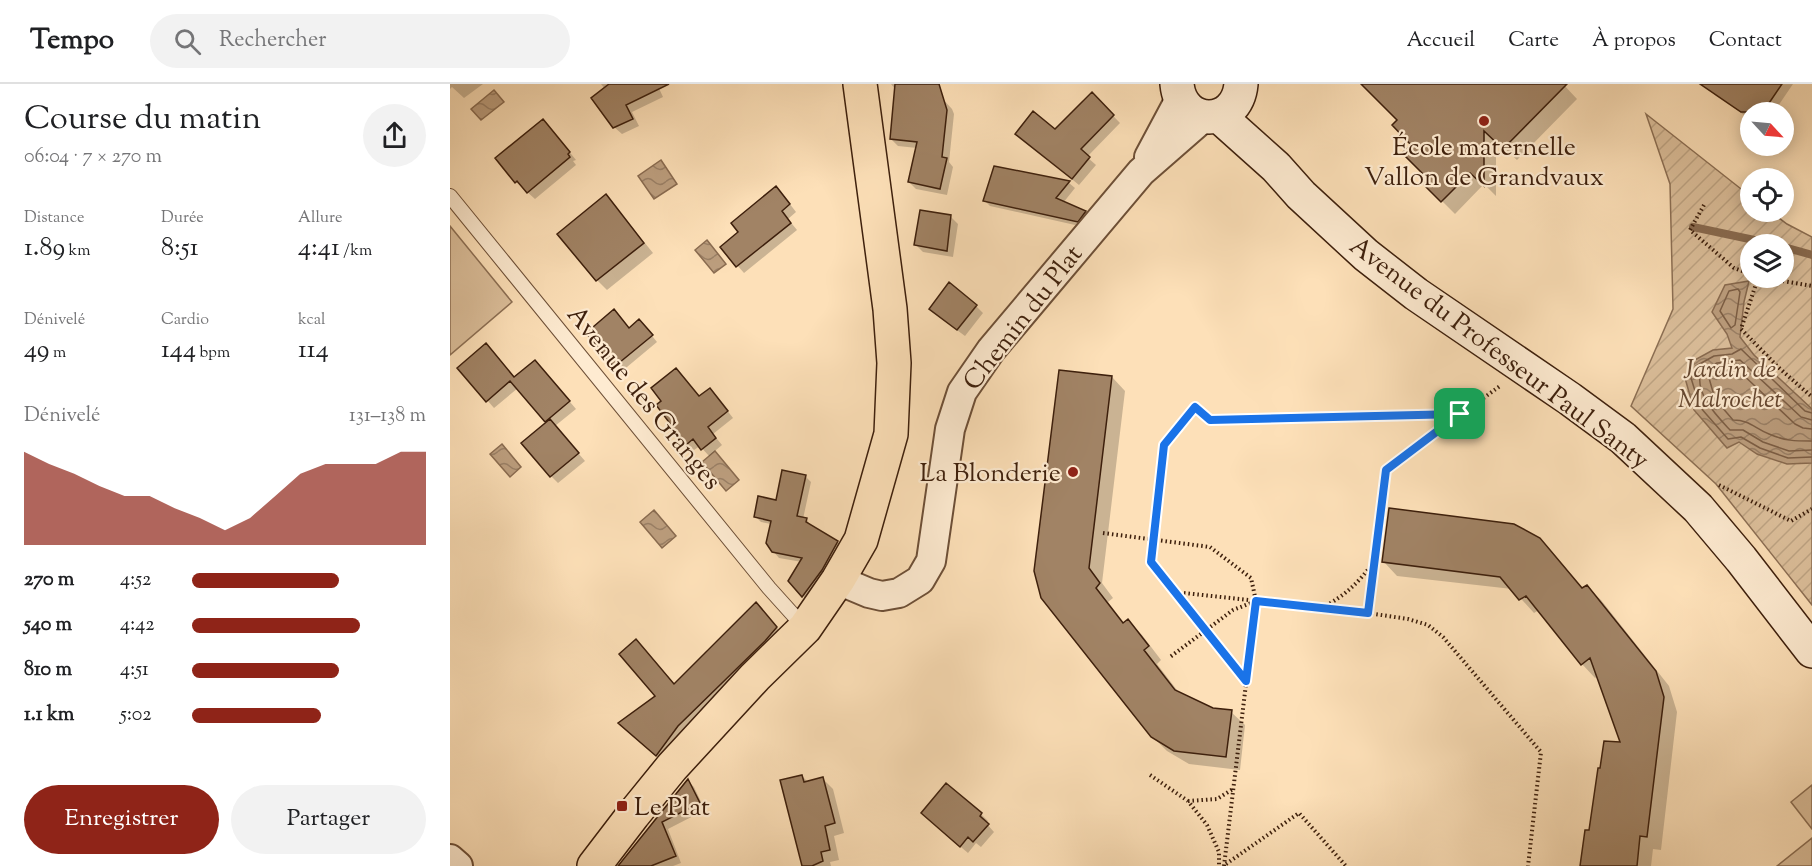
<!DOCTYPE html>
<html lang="fr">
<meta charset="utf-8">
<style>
body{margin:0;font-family:"Sorts Mill Goudy",serif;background:#f2f2f2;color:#202124;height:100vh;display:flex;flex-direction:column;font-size:22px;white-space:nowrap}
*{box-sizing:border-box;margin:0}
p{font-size:20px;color:#757577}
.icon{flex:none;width:33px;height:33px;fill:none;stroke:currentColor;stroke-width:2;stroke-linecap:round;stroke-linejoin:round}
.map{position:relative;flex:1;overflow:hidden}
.details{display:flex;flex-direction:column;background:#fff;width:450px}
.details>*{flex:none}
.needle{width:39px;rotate:116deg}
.buttons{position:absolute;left:1290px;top:18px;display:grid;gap:12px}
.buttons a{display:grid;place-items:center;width:54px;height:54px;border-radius:50%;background:#fff;box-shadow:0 3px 15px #0003;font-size:30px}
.pin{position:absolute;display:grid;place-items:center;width:51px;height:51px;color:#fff;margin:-26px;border-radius:12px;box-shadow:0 3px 9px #0006}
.round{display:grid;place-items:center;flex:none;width:63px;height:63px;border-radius:32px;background:#f2f2f2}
.overview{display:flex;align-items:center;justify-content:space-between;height:102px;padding:0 24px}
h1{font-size:33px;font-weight:600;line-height:45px}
.metrics{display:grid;grid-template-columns:repeat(3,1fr);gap:9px;height:102px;padding:6px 24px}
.metrics div{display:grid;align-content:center}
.metrics b{font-size:26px;font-weight:600}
.metrics small{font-size:16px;font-weight:400}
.metrics p{font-size:16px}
.chart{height:168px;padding:12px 24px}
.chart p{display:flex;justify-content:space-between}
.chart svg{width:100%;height:108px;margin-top:6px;fill:#8f2418;opacity:.7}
.button{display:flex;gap:12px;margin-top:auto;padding:12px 24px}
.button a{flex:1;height:69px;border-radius:36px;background:#8f2418;color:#fff;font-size:24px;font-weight:600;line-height:69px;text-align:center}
.button a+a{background:#f2f2f2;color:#202124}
ul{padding:0 24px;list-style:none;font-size:20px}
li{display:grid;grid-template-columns:96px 72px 1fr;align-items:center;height:45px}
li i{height:15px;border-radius:8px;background:#8f2418}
header{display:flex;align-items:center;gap:36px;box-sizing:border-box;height:84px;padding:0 30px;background:#fff;border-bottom:2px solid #e0e0e0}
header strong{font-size:28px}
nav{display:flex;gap:33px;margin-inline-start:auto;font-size:21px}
.search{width:420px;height:54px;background:#f2f2f2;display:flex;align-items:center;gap:15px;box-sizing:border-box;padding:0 21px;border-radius:33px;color:#757577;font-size:22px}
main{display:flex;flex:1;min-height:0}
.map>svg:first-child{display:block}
.grass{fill:#dcbf9b;stroke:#8c6f54;stroke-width:1.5}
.garden{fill:url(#garden-furrows);stroke:#8c6f54;stroke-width:1.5;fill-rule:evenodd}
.water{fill:url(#water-waves);stroke:#896b50;stroke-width:1.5}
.shadow{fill:#0003}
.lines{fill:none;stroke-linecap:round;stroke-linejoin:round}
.shore{stroke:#7c5e45;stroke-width:1.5}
.stream{stroke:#896b50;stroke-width:8}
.building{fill:#a18365;stroke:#3d1f0c;stroke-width:1.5}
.service-casing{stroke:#6d4f37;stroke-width:16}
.minor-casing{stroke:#6d4f37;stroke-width:32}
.secondary-casing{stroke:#3d1f0c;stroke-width:36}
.primary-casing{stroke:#3d1f0c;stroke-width:36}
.path{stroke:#3d1f0c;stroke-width:4;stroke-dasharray:1.5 3;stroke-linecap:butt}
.service{stroke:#feebd1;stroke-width:14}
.minor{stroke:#feebd1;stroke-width:28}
.secondary{stroke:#feebd1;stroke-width:33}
.primary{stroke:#fde0b8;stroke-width:33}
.route-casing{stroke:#fff;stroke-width:12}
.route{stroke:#1a73e8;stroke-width:8}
.poi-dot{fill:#8f2418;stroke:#feebd1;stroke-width:2}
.labels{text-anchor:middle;stroke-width:4.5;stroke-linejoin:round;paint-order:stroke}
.poi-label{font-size:26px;fill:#3d1f0c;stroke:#feebd1}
.street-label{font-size:26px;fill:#3d1f0c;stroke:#feebd1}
.park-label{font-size:26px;font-style:italic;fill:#654730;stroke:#feebd1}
</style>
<header>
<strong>Tempo</strong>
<div class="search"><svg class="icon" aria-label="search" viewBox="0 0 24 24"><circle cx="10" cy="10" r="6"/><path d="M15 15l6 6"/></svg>Rechercher</div>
<nav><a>Accueil</a><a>Carte</a><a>À propos</a><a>Contact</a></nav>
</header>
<main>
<section class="details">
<div class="overview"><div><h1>Course du matin</h1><p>06:04 · 7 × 270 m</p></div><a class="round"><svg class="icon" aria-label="share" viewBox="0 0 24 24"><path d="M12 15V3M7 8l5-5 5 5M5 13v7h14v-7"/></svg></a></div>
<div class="metrics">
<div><p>Distance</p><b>1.89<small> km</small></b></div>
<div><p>Durée</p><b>8:51</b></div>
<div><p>Allure</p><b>4:41<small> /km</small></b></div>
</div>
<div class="metrics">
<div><p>Dénivelé</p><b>49<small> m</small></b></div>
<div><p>Cardio</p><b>144<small> bpm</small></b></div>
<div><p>kcal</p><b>114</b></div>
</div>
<div class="chart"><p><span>Dénivelé</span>131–138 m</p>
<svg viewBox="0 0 160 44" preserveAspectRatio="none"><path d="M0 44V6L10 11L20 15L30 20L40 24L50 24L60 29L70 33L80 38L90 33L100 24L110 15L120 11L130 11L140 11L150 6L160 6V44z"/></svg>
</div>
<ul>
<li><b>270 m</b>4:52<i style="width:63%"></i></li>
<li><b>540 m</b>4:42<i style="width:72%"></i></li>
<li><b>810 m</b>4:51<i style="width:63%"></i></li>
<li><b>1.1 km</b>5:02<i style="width:55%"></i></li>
</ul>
<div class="button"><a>Enregistrer</a><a>Partager</a></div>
</section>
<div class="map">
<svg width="1362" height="782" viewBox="0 0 1362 782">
<defs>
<pattern id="garden-furrows" width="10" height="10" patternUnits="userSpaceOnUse" patternTransform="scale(1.5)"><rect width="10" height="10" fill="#dcbf9b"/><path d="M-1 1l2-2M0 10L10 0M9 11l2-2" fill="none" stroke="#bea484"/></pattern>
<pattern id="water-waves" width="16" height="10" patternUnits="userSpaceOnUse" patternTransform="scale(1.5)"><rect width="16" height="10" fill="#bc9e7e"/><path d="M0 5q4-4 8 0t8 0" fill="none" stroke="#9a8066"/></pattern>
</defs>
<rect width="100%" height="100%" fill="#fde0b8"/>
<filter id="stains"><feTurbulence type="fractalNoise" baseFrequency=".00333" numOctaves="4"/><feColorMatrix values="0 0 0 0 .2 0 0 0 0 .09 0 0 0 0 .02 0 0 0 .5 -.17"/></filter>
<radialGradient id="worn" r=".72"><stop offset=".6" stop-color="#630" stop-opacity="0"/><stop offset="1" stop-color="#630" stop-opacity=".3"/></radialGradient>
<path class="grass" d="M0,142L62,218L0,271Z
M1362,701V745L1341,718Z
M1362,754V782H1327Z"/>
<path class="garden" d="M1196,30L1300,112V128H1321L1337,140L1362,153V521L1266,400L1181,322L1223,225L1220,100ZM1300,160H1334V194H1300Z"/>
<path class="water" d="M44,6L54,18L31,36L21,25Z
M211,76L227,100L204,115L188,92Z
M257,156L276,180L264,189L245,166Z
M1299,197L1294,218L1290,253L1304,271L1362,325V379L1337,380L1307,370L1289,358L1277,364L1244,326L1235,294L1241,278L1263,266L1282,264L1277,250L1262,228L1275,201Z
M52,360L71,383L60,393L40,370Z
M265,367L289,396L276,407L252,378Z
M204,426L226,452L212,464L190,438Z"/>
<path class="shadow" d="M0,0H33L14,14L2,3L0,5Z
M151,0H207L213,13L182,28L189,42L172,50L164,43L155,5Z
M441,0H479L502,25L504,30L499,78L503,83L497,111L466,105L459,98L467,64L448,62L441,55L446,6Z
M912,0H1113L1127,15L1067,76L1046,57V112L1034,100L1005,130L974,99L979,94L949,36Z
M1263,0H1343L1324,28H1300V35L1266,12L1259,5Z
M642,10L670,39L637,73L646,81L629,101L574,56L605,47Z
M100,44L126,76L123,77L126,81L85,115L66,98Z
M545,83L619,99L625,104L613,119L636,128L641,134L634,143L540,122L534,116Z
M333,111L346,128L338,135L347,146L294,189L272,164Z
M165,122L203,169L157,206L147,196Z
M501,133L508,140L503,173L473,168L466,161Z
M526,222L533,229L515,252L488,232Z
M195,243L207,258L171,288L165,282L179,245Z
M9,284L65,295L92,285L126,325L105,342L135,377L108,399L101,392L97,338L68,304L44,324Z
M662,293L675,307L652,499L663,514L658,518L675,540L678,537L692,551L711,576L707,580L730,610L762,625L781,628L795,641L790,686L739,680L717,667L702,652L592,513Z
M266,312L283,334L263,350L272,361L259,372L250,362L244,366L237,360L250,313Z
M355,392L361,398L353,435H356L362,443L388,458L393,463L358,517L353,512L352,478L329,474L323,467L321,440L311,438L305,432L328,418Z
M1090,455L1104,470L1133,505L1137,503L1151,516L1219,602L1227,628L1211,766L1203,765L1201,782H1132L1141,748L1172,660L1148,592L1145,594L1132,580L1089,526L1084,529L1062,505L947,492L934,478Z
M306,520L336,554L217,681L170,640L207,612L186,557L225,602Z
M352,692L358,698L373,695L383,705L394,749L384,752L389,776L380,778L381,782H353Z
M238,697L244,703L255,726L218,745L231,779L223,782H172Z
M531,730L538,737L536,739L544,748L531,763L526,759L518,769L479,736Z"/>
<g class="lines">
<path class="shore" d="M1288,205L1290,208L1285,241L1281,244L1270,227L1279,207Z
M1362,329L1355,327L1291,265L1282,270L1264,272L1246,282L1241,294L1250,323L1278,355L1291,353L1310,364L1338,374L1362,373
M1362,336L1351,333L1290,276L1267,279L1251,288C1244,309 1267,332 1280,346H1293L1313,358L1339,367L1362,366
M1362,345L1353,344L1345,340L1288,286L1270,288L1259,294L1265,315L1283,336C1300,336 1304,344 1319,350C1335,357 1345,357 1362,357"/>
<path class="stream" d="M1243,143L1323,160
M1334,163L1362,171"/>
</g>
<path class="building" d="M159,0H219L176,21L183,35L163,44L141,14Z
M445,0H489L497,26L492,73L497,74L490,105L458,98L467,58L440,55Z
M911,0H1117L1053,65L1034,47V102L1020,89L991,118L972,99L977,94L952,69L961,61L942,41L947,36Z
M1250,0H1332L1313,28H1291Z
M642,8L664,31L631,65L640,73L622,95L565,50L583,27L605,45Z
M93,35L120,68L118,70L120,73L77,109L67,97L65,99L45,74Z
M544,82L620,97L606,114L636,127L628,138L533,117Z
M326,102L340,120L332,127L341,139L286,183L270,163L288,148L281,139Z
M156,110L194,159L146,197L107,150Z
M470,126L501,131L497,167L464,161Z
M499,198L527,221L507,246L479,225Z
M164,225L179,244L189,235L203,251L164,283L136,249Z
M36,259L64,293L85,276L120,317L95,338L60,297L36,318L7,284Z
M226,284L249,312L260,304L278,327L258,343L266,354L251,366L243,355L236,361L206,321L211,317L201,304Z
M609,286L662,292L639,484L650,499L646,504L673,539L678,535L699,562L694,566L725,606L763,624L782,626L776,673L724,667L701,653L591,514L584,487Z
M100,335L129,369L100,393L71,359Z
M332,386L356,391L347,432L357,434L356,438L388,457L372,486L352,513L338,497L352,474L322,468L316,459L321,437L304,433L308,412L326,416Z
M939,424L1064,440L1090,454L1132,504L1137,501L1206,587L1214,613L1197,753L1190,752L1187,782H1130L1135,746H1139L1148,684H1150L1154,657L1170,658L1140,574L1131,581L1076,512L1069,516L1050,493L932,478Z
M306,518L327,543L315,557L228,642L206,672L168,639L205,612L169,570L186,555L224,600Z
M352,691L354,698L373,693L385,739L375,742L380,766L371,768L373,777L362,782H352L330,696Z
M238,695L250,719L212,738L226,772L201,782H168Z
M496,699L532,729L530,732L539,740L523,758L518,753L510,763L471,729Z"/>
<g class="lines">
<g class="service-casing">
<path id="service" d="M0,112L319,504L355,544"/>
</g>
<g class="minor-casing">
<path id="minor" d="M699,73L730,15
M388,496L419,509L432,512L449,509L470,496L481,477L500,345L512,308L541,266L691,88L754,33
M0,775L8,782"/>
</g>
<g class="secondary-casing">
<path id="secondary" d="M727,0C731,44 787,44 791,0
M769,32L826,83L851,111L916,171L966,210L1120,315L1173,354L1248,424L1291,475L1362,567"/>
</g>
<g class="primary-casing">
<path id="primary" d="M144,782L183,731L222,683L305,593L355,544L388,496L411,456L441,350L444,279L440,225L410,0"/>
</g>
<path class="path" d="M1254,121L1240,146L1284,184L1300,190
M1308,194L1291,245L1328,283L1362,313
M1315,194L1362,202
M1269,401L1341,437L1362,425
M653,449L760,463L801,494L806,517L783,526L720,573
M725,508L918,529L958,535L978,541L993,553L1091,668L1078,782
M872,524C897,510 907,500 924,478
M918,529L936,385L1050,302
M796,597L701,478L714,361L745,323L760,336L1010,330
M700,691L738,717L757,741L769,768V782
M738,717L767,715L783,705
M776,780L849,729L896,782
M774,782L806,517"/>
<use href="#service" class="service"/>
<use href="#minor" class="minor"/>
<use href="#secondary" class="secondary"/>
<use href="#primary" class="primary"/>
</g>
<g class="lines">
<g class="route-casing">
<path id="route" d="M745,323L760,336L1010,330L936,386L918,529L806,517L796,597L701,478L714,361Z"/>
</g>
<use href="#route" class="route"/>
</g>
<g class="poi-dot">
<circle cx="1034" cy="37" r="6"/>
<circle cx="623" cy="388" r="6"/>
<rect x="166" y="716" width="12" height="12" rx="3"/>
</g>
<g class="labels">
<g class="poi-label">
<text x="1034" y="71">École maternelle<tspan x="1034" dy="30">Vallon de Grandvaux</tspan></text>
<text x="611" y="397" text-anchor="end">La Blonderie</text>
<text x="184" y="731" text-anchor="start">Le Plat</text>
</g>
<g class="street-label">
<text transform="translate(572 233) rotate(-52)" y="9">Chemin du Plat</text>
<text transform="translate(1050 268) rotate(37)" y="9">Avenue du Professeur Paul Santy</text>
<text transform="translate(195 313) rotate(51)" y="9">Avenue des Granges</text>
</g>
<g class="park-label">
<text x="1280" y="293">Jardin de<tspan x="1280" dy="30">Malrochet</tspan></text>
</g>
</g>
<rect width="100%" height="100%" filter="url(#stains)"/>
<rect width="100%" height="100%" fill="url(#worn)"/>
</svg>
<div class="buttons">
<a><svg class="needle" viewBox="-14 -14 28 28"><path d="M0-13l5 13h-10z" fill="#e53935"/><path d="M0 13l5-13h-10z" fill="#757577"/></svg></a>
<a><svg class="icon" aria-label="locate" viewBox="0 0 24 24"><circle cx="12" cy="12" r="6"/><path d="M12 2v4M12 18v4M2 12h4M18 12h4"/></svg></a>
<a><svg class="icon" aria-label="layers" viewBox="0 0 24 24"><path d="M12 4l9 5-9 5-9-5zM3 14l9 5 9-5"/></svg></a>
</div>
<div class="pin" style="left:1010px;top:330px;background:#1e9e55"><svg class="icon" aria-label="arrive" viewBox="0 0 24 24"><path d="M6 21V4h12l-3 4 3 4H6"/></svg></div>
</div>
</main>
